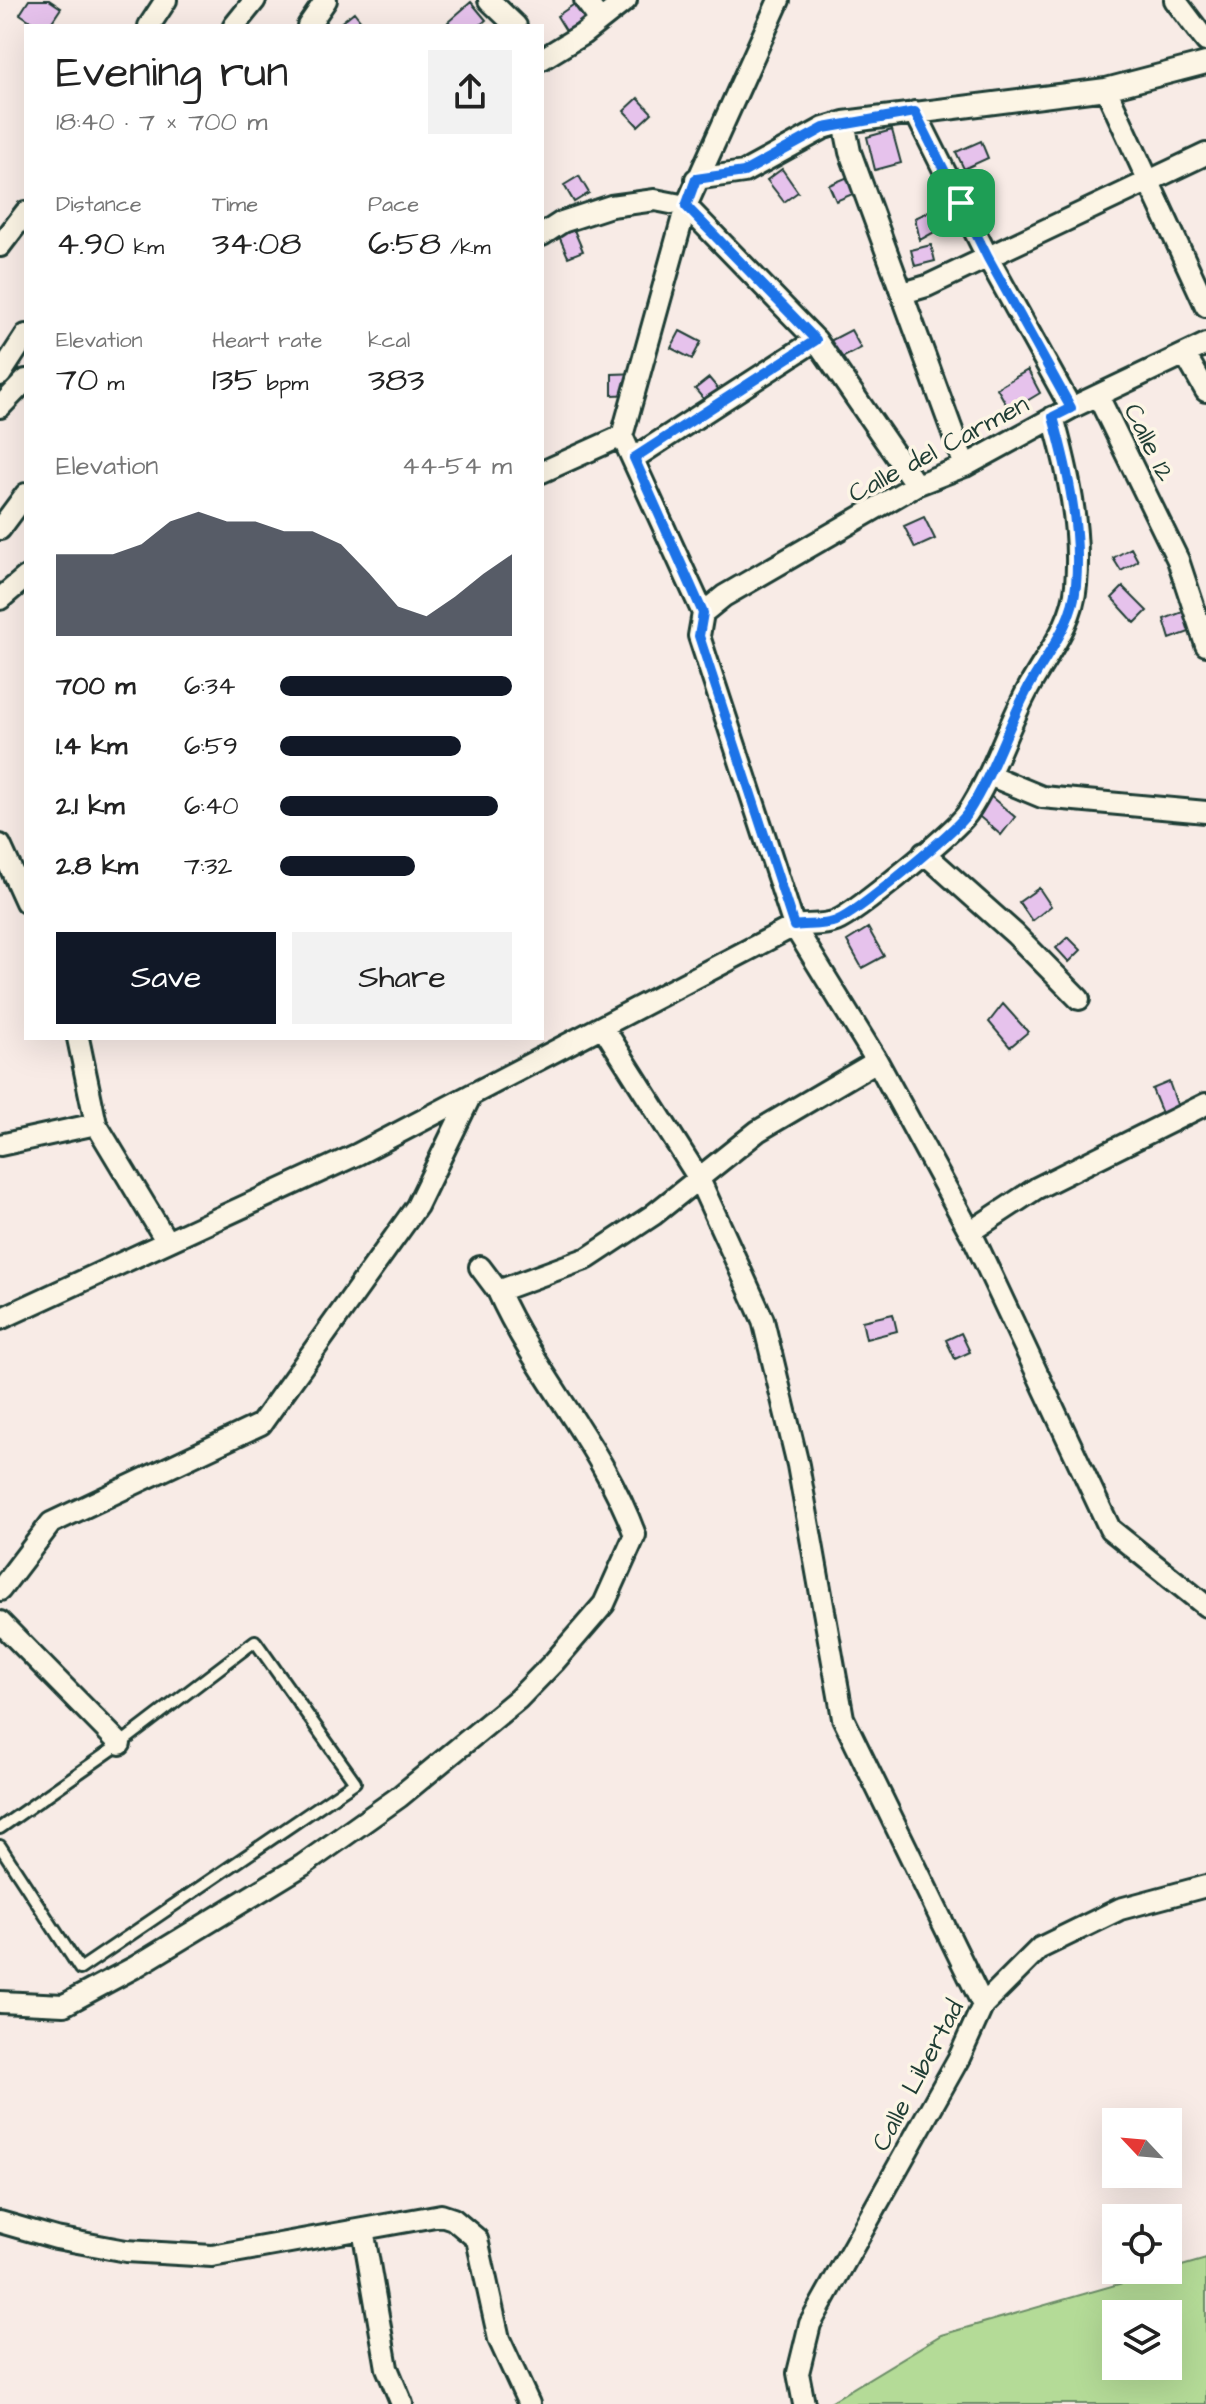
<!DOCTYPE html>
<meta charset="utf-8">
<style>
body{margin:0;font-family:"Architects Daughter",sans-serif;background:#f2f2f2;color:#222;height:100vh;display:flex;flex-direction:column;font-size:30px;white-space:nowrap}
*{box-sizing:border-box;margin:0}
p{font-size:26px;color:#767676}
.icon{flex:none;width:44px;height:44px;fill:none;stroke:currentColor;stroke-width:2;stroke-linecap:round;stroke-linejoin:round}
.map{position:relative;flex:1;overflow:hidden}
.sheet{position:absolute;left:24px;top:24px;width:520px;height:1016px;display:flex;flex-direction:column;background:#fff;border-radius:0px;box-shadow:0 8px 32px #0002}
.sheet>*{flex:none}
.needle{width:52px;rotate:296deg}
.fabs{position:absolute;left:1102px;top:2108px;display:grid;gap:16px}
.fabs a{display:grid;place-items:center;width:80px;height:80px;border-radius:0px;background:#fff;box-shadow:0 8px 32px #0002;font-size:40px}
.pin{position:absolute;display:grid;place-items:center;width:68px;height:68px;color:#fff;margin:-34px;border-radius:16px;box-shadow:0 4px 12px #0006}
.round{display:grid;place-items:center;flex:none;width:84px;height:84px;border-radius:0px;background:#f2f2f2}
.head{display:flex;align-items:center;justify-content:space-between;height:136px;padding:0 32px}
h1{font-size:44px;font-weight:600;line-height:60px}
.metrics{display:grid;grid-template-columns:repeat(3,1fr);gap:12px;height:136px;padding:8px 32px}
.metrics div{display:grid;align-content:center}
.metrics b{font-size:34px;font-weight:600}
.metrics small{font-size:22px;font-weight:400}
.metrics p{font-size:22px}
.chart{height:224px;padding:16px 32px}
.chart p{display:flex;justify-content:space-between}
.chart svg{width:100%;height:144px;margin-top:8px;fill:#111827;opacity:.7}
.button{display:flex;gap:16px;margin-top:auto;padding:16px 32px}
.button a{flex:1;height:92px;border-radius:0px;background:#111827;color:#fff;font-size:32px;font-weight:600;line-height:92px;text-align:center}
.button a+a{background:#f2f2f2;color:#222}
ul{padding:0 32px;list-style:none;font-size:26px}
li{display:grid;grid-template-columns:128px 96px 1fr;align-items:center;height:60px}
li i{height:20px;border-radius:10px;background:#111827}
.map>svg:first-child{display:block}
.green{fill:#b4db97;stroke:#6a8c66;stroke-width:2;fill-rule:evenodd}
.building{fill:#e6c2ec;stroke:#1f3d34;stroke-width:2}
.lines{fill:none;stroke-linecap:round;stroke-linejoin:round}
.service-casing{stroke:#1f3d34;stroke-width:16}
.minor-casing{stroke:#1f3d34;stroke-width:26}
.service{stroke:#fcf5e5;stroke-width:10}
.minor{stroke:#fcf5e5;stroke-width:20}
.route-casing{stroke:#fff;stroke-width:16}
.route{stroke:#1a73e8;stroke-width:10}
.labels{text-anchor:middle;stroke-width:7;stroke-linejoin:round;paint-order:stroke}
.street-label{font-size:26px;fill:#1f3d34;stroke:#fcf5e5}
</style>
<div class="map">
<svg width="1206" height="2404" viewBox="0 0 1206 2404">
<rect width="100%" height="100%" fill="#f8ebe6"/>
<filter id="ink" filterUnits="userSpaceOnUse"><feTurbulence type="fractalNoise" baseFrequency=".0125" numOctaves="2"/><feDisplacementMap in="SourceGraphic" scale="16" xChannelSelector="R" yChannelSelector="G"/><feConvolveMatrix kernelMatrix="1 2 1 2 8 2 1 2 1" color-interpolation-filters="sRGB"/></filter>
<g filter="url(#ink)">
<path class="green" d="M1206,2259V2404H827L941,2335ZM1116,2314H1168V2366H1116Z"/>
<path class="building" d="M29,0H49L61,8L49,26H38L20,14Z
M579,1L590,19L568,34L557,16Z
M471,2L486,20L479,26H452L448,22Z
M354,12L365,26H341L339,24Z
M638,98L652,113L638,126L624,111Z
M892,130L901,163L875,170L867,137Z
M981,141L988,158L964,169L956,152Z
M782,169L798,192L784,202L767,180Z
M579,176L589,193L574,202L564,185Z
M848,177L855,193L836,201L829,185Z
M950,202L958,219L920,240L915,218Z
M574,230L583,251L568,257L559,236Z
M931,245L935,261L915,266L911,250Z
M851,330L861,348L840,359L830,341Z
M680,331L701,342L692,359L671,348Z
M1028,370L1040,393L1010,411L997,388Z
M639,373V394L612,395V374Z
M709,378L726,398L712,409L695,389Z
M924,517L935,539L915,548L904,526Z
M1131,548L1138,561L1121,571L1113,558Z
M1123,587L1147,611L1135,623L1112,598Z
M1185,611L1192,631L1170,639L1164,619Z
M989,795L1015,817L1001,835L974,812Z
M1039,888L1051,906L1032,921L1019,902Z
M868,928L884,956L862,968L847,941Z
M1068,937L1081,950L1069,962L1056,948Z
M1003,1004L1028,1032L1010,1047L989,1022Z
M1169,1082L1179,1110L1163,1116L1152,1089Z
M893,1314L897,1331L866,1339L862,1321Z
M961,1333L970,1352L955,1359L946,1340Z"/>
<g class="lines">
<g class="service-casing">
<path id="service" d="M0,1828L120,1744L255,1641L355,1782L80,1969L0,1846"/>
</g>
<g class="minor-casing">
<path id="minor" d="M489,0L516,26
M585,0L600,20
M1175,0L1206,41
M149,26L166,0
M234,26L255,0
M308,26L326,0
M542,59L583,34L626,0
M1106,89L1206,306
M915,112L988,258L1071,408
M844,122L850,152L965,466
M696,179L744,172L824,128L844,122L1106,89L1206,63
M542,235L562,222L611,206L655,200L686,206L816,340L916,485
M0,246L26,212
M903,293L927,286L1206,154
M1186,356L1206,391
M0,375L26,335
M1098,396L1178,560L1206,645
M0,407L26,380
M1053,417C1068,471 1081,528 1076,585C1073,624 1046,655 1028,689C1006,730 993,775 967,814C954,832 856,913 836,921C824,926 806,924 794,926L877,1061L976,1243L1110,1529L1206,1606
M634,458L816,340
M542,472L622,436
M0,529L26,494
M0,599L26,577
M703,613L724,596L916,485L965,466L1071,408L1206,344
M989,775L1042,797L1206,812
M0,845L26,902
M924,853L1015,934L1079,999
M603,1027L698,1177L763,1320L798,1465L843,1718L983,2005
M78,1038L96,1124L167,1242
M0,1145L96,1124
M970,1232L1037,1188L1206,1104
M480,1267L498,1291
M0,1319L358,1154L794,926L699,636L703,613L622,436L686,206L779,0
M0,1590L51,1523L261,1424L417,1206L470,1097
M0,1622L120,1744
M0,2002L64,2005L135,1967L303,1865L399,1797L518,1699L554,1662L604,1604L635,1535C603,1446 536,1376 498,1291L588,1258L653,1215L758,1131L877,1061
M0,2222L56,2238L126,2251L212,2256L441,2215L453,2219L477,2239L499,2339L529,2404
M363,2229L387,2368L402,2404
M804,2404L798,2373L810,2324L960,2056L983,2005L1040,1948L1120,1909L1206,1886"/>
</g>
<use href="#service" class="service"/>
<use href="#minor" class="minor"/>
</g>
</g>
<g class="lines" filter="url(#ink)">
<g class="route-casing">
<path id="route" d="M915,112L988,258L1071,408L1053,417C1068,471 1081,528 1076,585C1073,624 1046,655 1028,688C1006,730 993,774 967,814C954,832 856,914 836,921C824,926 806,924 794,926L699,636L703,613L634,458L816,340L686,206L696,179L744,172L824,128Z"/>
</g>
<use href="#route" class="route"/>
</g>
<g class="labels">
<g class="street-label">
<text transform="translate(1150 442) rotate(64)" y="9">Calle 12</text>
<text transform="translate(938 448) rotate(-28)" y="9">Calle del Carmen</text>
<text transform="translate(917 2075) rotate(-62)" y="9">Calle Libertad</text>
</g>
</g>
</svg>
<div class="fabs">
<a><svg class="needle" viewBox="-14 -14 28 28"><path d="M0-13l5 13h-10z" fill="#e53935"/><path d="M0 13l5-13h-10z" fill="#767676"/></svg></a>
<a><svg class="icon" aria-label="locate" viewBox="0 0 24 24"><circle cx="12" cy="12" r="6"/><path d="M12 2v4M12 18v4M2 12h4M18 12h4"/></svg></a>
<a><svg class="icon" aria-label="layers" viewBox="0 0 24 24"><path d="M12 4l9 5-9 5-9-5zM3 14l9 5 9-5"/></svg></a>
</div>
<div class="pin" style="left:961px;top:203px;background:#1e9e55"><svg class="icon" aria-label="arrive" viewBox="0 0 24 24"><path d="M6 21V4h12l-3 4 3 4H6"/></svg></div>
<section class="sheet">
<div class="head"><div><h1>Evening run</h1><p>18:40 · 7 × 700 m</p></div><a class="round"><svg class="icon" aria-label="share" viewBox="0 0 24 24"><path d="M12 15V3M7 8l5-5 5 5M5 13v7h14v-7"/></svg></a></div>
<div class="metrics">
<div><p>Distance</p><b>4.90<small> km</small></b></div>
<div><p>Time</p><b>34:08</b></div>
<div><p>Pace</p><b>6:58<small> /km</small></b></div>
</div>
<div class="metrics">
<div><p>Elevation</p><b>70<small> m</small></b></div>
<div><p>Heart rate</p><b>135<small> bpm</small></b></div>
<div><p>kcal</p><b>383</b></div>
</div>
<div class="chart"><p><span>Elevation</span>44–54 m</p>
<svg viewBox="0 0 160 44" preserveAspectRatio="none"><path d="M0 44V19L10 19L20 19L30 16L40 9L50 6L60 9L70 9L80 12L90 12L100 16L110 25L120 35L130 38L140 32L150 25L160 19V44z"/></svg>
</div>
<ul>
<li><b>700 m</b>6:34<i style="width:100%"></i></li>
<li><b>1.4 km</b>6:59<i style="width:78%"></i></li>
<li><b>2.1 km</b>6:40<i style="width:94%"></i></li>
<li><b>2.8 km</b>7:32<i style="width:58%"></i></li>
</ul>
<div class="button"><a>Save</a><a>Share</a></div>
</section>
</div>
